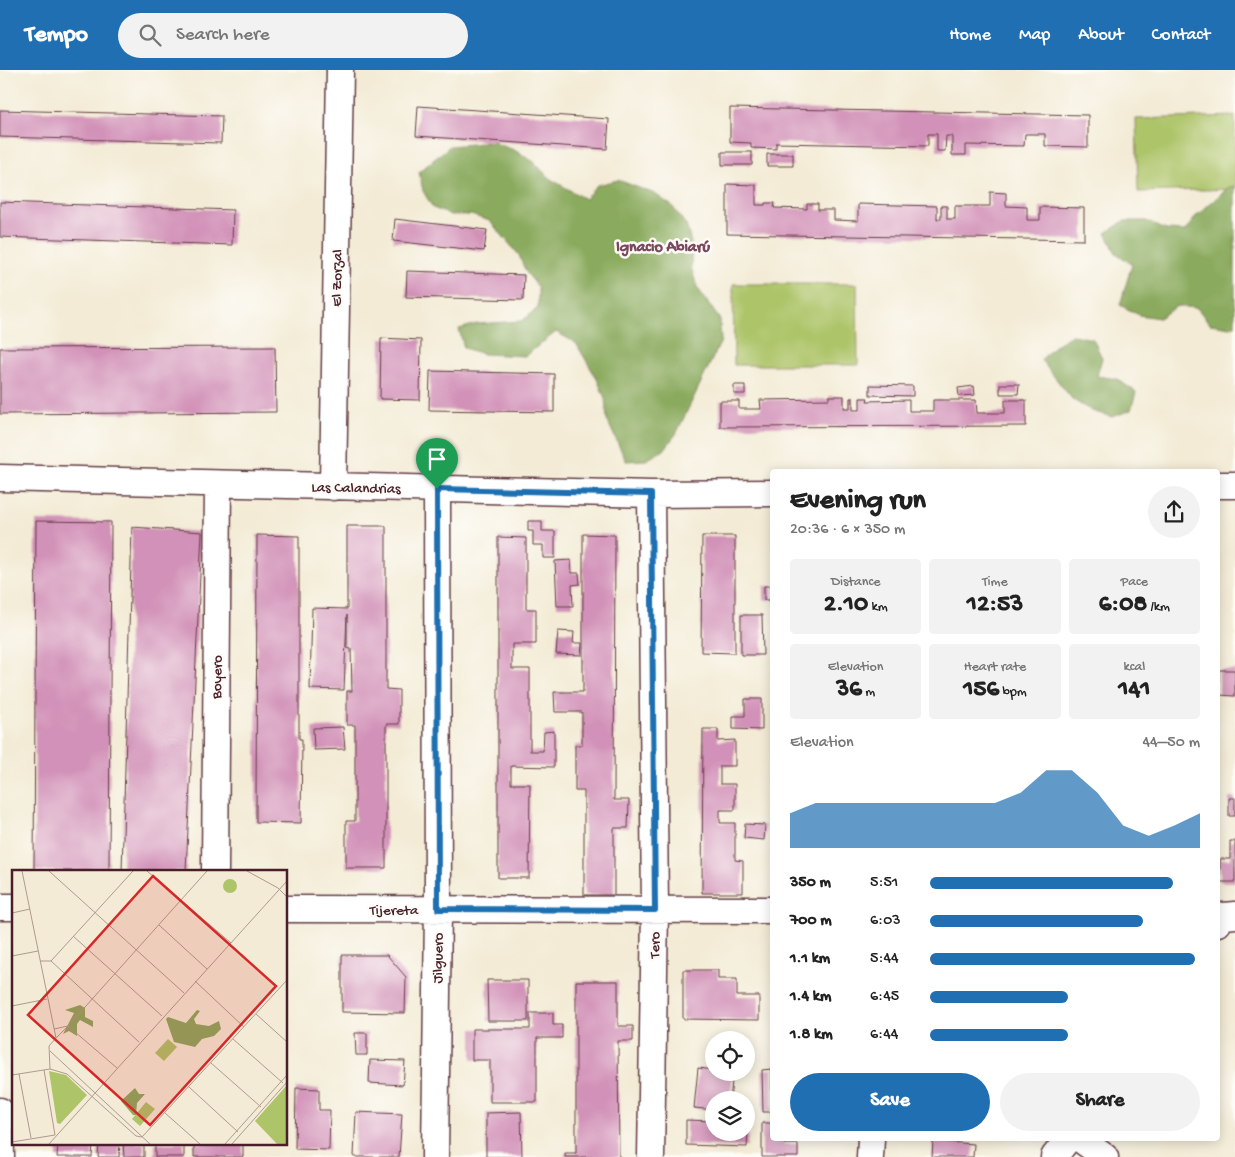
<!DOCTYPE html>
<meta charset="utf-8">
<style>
body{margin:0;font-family:"Gochi Hand",sans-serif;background:#f2f2f2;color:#222;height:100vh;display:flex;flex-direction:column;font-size:19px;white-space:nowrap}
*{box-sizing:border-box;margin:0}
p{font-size:16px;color:#767676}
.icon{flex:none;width:28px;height:28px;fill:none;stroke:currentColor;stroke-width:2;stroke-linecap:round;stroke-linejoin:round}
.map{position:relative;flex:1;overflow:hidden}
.details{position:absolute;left:770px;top:399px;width:450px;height:672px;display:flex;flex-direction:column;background:#fff;border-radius:5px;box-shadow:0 2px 12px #0003}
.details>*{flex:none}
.buttons{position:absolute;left:705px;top:961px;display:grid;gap:10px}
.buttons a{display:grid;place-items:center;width:50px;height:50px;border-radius:50%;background:#fff;box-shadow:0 2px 12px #0003;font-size:25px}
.pin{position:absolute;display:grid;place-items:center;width:42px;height:42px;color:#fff;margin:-51px -21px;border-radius:50% 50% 50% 0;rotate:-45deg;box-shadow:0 0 5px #0007}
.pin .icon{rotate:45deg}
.round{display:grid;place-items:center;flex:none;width:52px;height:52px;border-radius:26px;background:#f2f2f2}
.head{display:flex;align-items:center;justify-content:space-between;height:85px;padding:0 20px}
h1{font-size:28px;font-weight:700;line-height:38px}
.figures{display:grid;grid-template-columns:repeat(3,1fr);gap:8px;height:85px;padding:5px 20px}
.figures div{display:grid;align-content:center;border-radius:5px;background:#f2f2f2;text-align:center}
.figures b{font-size:25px;font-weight:700}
.figures small{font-size:14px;font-weight:400}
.figures p{font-size:14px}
.chart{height:140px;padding:10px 20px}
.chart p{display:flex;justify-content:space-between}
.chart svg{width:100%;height:90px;margin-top:5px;fill:#1f6fb2;opacity:.7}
.primary-button{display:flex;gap:10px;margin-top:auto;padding:10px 20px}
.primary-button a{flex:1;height:58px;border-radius:30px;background:#1f6fb2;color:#fff;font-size:20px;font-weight:700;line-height:58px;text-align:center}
.primary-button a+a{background:#f2f2f2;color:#222}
ul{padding:0 20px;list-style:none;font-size:16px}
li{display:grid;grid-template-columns:80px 60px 1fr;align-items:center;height:38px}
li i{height:12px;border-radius:6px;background:#1f6fb2}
header{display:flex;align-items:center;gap:30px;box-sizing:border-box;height:70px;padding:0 25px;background:#1f6fb2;color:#fff}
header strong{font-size:24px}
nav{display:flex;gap:28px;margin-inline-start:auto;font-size:18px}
.search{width:350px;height:45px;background:#f2f2f2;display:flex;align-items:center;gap:12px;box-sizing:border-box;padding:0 18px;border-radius:28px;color:#767676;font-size:19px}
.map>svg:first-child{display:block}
.green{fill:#adc469;stroke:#7c724a}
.forest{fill:#8aaa5d;stroke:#6a6444}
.building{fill:#d291b8}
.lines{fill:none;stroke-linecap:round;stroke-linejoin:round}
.street-casing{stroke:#633e44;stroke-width:29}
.street{stroke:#fff;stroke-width:26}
.route-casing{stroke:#fff;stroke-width:10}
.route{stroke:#1f6fb2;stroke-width:6}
.labels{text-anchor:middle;stroke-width:5;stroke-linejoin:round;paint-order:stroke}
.street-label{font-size:15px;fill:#4a1f2b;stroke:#fdfcf7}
.neighbourhood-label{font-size:16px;font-weight:bold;fill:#7a475c;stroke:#fdfcf7}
.inset-road{fill:none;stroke:#af9991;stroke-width:1}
.view{fill:#d62828;fill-opacity:0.15;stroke:#d62828;stroke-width:2.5}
.inset-edge{fill:none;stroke:#4a1f2b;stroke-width:2.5}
</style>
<header>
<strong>Tempo</strong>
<div class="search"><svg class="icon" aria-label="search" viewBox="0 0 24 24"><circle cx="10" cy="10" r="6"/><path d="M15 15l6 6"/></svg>Search here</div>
<nav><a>Home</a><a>Map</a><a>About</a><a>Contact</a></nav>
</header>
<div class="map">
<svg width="1235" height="1087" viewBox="0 0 1235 1087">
<rect width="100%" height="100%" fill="#fdfcf7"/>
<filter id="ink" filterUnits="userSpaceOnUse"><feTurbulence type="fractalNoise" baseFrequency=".02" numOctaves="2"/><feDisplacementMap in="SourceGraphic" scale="10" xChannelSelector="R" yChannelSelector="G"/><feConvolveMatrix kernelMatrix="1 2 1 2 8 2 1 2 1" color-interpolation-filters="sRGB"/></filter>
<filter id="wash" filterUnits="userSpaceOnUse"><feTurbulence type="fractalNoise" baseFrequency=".0096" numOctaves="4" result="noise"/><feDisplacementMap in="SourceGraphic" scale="20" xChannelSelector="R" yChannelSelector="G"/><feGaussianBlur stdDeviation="1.12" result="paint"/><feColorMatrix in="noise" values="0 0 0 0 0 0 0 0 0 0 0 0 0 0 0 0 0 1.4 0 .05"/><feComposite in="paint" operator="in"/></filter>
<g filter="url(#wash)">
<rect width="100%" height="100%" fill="#f3ebd5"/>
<path class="green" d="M1235,46V119L1138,122L1136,49Z
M733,214H857L858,295H734Z"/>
<path class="forest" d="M492,72L514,80L534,92L549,108L585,129L597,115L618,110L655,124L672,136L686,155L692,176L691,197L697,217L720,250L721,271L676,364L664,380L646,390L626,391L607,350L605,328L597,309L576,273L556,262L525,286L483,284L464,278L459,259L477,254L522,251L538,238V217L526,202L519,185L490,151L471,145H451L433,138L423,121L419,102L450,76Z
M1235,116V255L1231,257L1210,254L1197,238L1177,236L1159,248L1139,245L1120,235L1132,194L1116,183L1106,163L1124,151H1146L1166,160L1185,161L1197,145L1229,117Z
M1072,265L1093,269L1102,288L1097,306L1117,309L1136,322L1131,340L1112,347L1092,341L1073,330L1041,290L1055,275Z"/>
<g id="blocks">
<path class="building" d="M418,36L609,49L607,79L416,66Z
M730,38L1088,45V77L1045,76V64H1025L1024,76L966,75V85H952V66H946L945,81H937V64H928V76L776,73V79L751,78V73L730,72Z
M0,40L222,46L221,73L0,67Z
M722,82H752V95H722Z
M767,84H793V96H767Z
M727,114L756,115V135H765V133H775L774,138L807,139V134H818V140H834V150L858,151V134L937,136V149H941V136H947V149H955V136H990V122L1006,123V136L1027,137V150H1040V137L1084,138V170L727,164Z
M0,132L233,140L232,175L0,167Z
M395,149L487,160L484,181L393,171Z
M407,201L524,205L523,230L406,227Z
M381,268L421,270L420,330L380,329Z
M275,277L276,342L0,344V278Z
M430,301L554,304V342L429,340Z
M1000,314H1019L1018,324H1000Z
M734,315H745V324H734Z
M870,315L913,316V326L870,325Z
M974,316L975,325L959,326L958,318Z
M829,326H844V338H850V328H853V340H860V328H868L867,331L909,330V341H933V330H976L977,343H1005V330H1026V356L720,357V331H739V339H761L760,330L829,329Z
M36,451L111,452L109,801H34Z
M528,451H542V461H555V488H543V475H533V461H528Z
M347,456H386V619L399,620V654H386V798H346V751H355V655H347V621H352L351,579L347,578V545L344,620L310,619L312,538L347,539Z
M132,457L202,462L186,801H122Z
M583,464L615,465L614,730H629L628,758H614V825H584V721H575V675H582V642H555L554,622H583Z
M257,465L299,466V669H302L301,753L256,752Z
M702,466H735V583L701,582Z
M498,467L526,468V539H536V574H512V599H530V681H543L544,662L554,661V697L511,696V714H530L529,808H498Z
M571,490L572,503H579L580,514L572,515L573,536H557L555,491Z
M764,516H772V530H764Z
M741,545H762L763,585H741Z
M558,561L574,562L573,573H582L581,585L556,584Z
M1219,600H1235V626L1219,625Z
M745,629H762V660L733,659V646H745Z
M343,657L345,679L314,680L313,658Z
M703,659H718V671L735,670V696H720V714H735V740H720V753H735V790L743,791V823H702Z
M1229,728H1235V746H1229Z
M745,754L765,755L764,770L744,768Z
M1230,771H1235V812H1220V789H1230Z
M342,885H387L406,907L405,943L342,942Z
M683,900H718V909H737V926H759V950L683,949Z
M487,910H528V951H488Z
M576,911H618V956H633V971H618L619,1087H565V1083H576Z
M530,943H553V955H562V968H537V1032H490V990H472V959H530Z
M355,963H367V985H356Z
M370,990L405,991L403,1015L369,1013Z
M698,998L714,1000V1002H733L730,1030H714V1040L694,1038Z
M772,999V1042H763L762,1000Z
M296,1018L319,1019V1040H330L329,1080L295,1079Z
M356,1042L402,1044L399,1087H354Z
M521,1042L522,1087H486V1043Z
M686,1050L714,1051V1062H748L747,1077L686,1075Z
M762,1053H772V1069H783L784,1074H798V1087H762Z
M933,1071L974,1074L973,1087H932Z
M58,1073L93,1074L92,1087H57Z
M99,1073H120L119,1087H98Z
M123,1073H144V1087H124Z
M155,1073H184V1087H155Z
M194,1073H243V1087H194Z"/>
</g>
</g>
<g filter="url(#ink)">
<use href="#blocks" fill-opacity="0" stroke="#633e44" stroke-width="1"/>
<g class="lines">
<g class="street-casing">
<path id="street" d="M0,408L651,424L772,423
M1218,415H1235
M333,417L340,0
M651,424L655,840L651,1087
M215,801L218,414
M0,837H14
M286,839L772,840
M1218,853L1223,846L1235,845
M0,1041L1,1087
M1080,1069L1105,1087
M435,1087L438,839L437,419
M870,1087L871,1069
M1054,1087L1068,1069"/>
</g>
<use href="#street" class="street"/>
</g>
</g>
<g class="lines" filter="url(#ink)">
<g class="route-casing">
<path id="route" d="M437,419L651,424L655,840L438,839Z"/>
</g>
<use href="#route" class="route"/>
</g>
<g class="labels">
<g class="street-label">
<text transform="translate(336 208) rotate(-89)" y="5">El Zorzal</text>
<text transform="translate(356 417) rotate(1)" y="5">Las Calandrias</text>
<text transform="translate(216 607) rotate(-89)" y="5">Boyero</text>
<text x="394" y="844">Tijereta</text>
<text transform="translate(654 875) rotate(-89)" y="5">Tero</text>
<text transform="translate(437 888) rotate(-89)" y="5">Jilguero</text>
</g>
<g class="neighbourhood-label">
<text x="663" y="181">Ignacio Abiarú</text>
</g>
</g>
<g transform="translate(12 800)">
<rect width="275" height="275" fill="#f3ebd5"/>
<path d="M211 16a7 7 0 1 1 14 0a7 7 0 1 1-14 0ZM156,169L165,177L152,191L143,183ZM37,201L54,205L75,225L48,254L45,253ZM275,215V274H265L243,251ZM134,232L143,239L128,256L120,249Z" fill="#adc469"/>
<path d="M68,135L73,138V147L81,151V157L68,150L65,154V166L57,161L51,164L62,143L53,140ZM185,140L188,141L182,149L184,154L197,156L207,151L209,159L202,166L190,169L183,177L162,172L154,149L156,147L174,153ZM123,218L127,224H133L125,233L124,245H121L109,231Z" fill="#8aaa5d"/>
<path class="inset-road" d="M10,1L44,168L37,176L38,199M37,1L172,123M135,1L219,73M235,1L266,18L275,27M0,43L18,39M147,55L195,99M61,66L150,146M0,86L26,81M28,91H39L121,1M39,91L127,172M183,111L232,157M0,136L35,129M244,144L275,172M42,159L56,156L195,1M44,168L56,156L105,198M221,169L271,213M38,181L138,274M199,193L249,237M7,204L19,268M0,205L38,199L55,204L124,266L130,267M177,217L226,262M153,243L188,274M130,267L275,110M0,272L43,265L32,200M37,274L275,11M213,274L275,205M220,274L275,212"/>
<path class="view" d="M141,6L264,116L138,255L16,145Z"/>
<rect width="275" height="275" class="inset-edge"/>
</g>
</svg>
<div class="buttons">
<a><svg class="icon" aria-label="locate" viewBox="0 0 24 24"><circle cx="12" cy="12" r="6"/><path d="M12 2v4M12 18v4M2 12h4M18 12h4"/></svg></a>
<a><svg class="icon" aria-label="layers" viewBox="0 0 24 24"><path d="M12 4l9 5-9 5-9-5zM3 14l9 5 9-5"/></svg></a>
</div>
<div class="pin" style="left:437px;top:419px;background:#1e9e55"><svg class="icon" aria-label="arrive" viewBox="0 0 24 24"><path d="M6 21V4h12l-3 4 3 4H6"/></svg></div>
<section class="details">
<div class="head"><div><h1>Evening run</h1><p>20:36 · 6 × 350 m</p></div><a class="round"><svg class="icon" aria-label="share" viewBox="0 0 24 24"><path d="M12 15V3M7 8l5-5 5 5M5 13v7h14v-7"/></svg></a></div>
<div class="figures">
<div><p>Distance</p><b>2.10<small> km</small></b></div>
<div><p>Time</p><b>12:53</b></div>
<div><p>Pace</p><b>6:08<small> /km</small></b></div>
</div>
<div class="figures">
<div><p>Elevation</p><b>36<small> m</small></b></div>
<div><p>Heart rate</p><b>156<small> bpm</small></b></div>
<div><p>kcal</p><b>141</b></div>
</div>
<div class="chart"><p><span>Elevation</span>44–50 m</p>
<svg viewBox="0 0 160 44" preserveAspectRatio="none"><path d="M0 44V27L10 22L20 22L30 22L40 22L50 22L60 22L70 22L80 22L90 17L100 6L110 6L120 17L130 33L140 38L150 33L160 27V44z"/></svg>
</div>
<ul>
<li><b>350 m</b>5:51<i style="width:90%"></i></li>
<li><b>700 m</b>6:03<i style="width:79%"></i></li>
<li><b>1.1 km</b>5:44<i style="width:98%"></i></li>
<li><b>1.4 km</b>6:45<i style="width:51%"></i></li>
<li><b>1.8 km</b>6:44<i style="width:51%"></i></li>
</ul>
<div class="primary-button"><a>Save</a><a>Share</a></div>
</section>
</div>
